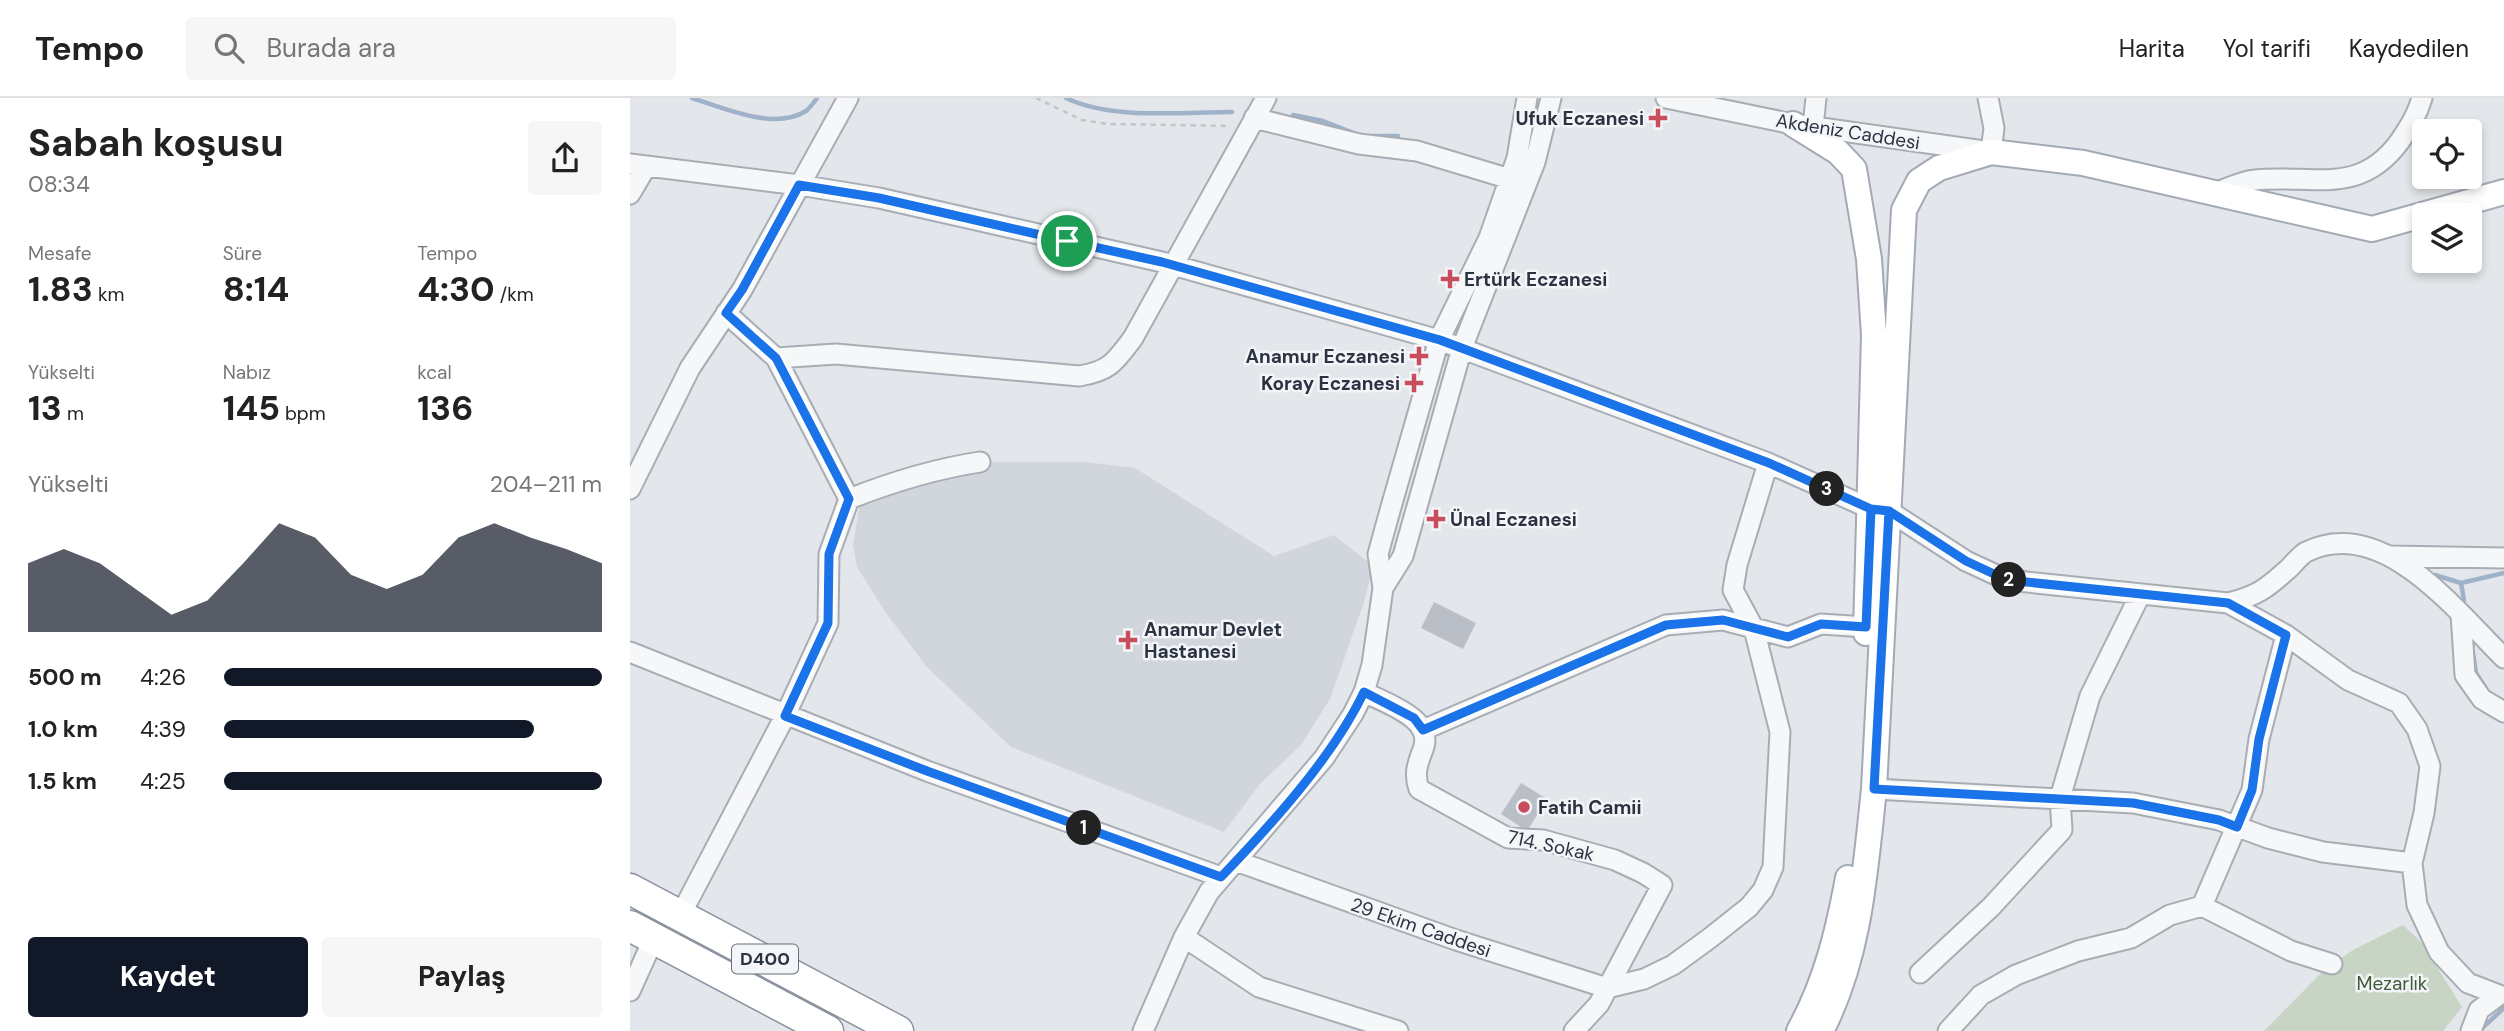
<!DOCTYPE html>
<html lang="tr">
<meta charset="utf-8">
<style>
body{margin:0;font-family:"DM Sans",sans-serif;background:#f6f6f6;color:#222;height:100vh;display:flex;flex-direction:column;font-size:26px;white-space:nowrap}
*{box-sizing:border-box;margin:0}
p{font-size:23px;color:#767676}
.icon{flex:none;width:38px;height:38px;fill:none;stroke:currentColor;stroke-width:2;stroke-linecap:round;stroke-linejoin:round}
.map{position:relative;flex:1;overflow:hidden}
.sheet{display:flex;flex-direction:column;background:#fff;width:630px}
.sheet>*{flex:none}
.controls{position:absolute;left:1782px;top:21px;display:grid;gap:14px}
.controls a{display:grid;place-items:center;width:70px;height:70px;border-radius:7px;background:#fff;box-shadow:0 4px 10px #0003;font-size:35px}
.pin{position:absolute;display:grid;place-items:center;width:60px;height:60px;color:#fff;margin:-30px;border:4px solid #fff;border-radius:50%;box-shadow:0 2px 7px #0007}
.km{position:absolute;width:35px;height:35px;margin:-18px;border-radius:50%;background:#222;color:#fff;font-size:19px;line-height:35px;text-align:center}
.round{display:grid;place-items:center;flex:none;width:74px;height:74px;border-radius:7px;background:#f6f6f6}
.headline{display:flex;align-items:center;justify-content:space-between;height:119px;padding:0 28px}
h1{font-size:38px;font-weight:700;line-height:52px}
.figures{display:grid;grid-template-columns:repeat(3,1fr);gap:10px;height:119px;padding:7px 28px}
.figures div{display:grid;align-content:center}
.figures b{font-size:35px;font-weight:700}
.figures small{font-size:19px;font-weight:400}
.figures p{font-size:19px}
.chart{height:196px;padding:14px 28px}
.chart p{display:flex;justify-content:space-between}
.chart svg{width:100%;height:126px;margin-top:7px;fill:#111827;opacity:.7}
.button{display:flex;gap:14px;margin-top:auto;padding:14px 28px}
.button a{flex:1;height:80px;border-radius:7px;background:#111827;color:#fff;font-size:28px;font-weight:700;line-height:80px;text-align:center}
.button a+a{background:#f6f6f6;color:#222}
ul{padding:0 28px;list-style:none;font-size:23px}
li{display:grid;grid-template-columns:112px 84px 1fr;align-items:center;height:52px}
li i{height:18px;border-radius:9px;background:#111827}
header{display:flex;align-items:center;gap:42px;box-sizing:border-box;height:98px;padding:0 35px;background:#fff;border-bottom:2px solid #e0e0e0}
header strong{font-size:33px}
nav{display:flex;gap:38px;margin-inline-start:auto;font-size:24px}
.search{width:490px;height:63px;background:#f6f6f6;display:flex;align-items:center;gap:18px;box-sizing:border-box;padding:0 24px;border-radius:7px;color:#767676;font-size:26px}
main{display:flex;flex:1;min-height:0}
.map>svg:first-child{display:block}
.built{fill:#d1d5dc}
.green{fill:#c8d4c4}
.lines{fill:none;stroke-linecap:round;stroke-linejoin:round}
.stream{stroke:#a0b2c9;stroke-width:4.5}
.building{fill:#babfc7}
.minor-casing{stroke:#a8adb4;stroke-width:23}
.major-casing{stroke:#a3aab6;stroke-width:28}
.highway-casing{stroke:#8b93a1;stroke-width:33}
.path{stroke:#c1c4c9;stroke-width:2.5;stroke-dasharray:5 5;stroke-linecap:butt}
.minor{stroke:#f6f7f9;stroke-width:19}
.major{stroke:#fff;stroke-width:24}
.highway{stroke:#fff;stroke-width:30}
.route-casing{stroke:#fff;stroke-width:14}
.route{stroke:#1a73e8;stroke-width:9}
.poi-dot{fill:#c94e5d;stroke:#f3f5f8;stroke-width:2.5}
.labels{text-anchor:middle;stroke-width:5;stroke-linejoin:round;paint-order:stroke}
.shield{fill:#f3f5f8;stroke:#676d79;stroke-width:2}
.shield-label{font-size:18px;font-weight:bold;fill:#2b3342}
.poi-label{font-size:19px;font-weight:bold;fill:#2b3342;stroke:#f3f5f8;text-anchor:start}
.street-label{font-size:19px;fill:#2b3342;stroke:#f3f5f8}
.park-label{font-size:19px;fill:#3f5d39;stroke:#f3f5f8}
</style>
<header>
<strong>Tempo</strong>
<div class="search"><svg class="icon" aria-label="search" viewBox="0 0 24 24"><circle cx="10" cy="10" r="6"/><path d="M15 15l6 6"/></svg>Burada ara</div>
<nav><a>Harita</a><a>Yol tarifi</a><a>Kaydedilen</a></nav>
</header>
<main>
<section class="sheet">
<div class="headline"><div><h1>Sabah koşusu</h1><p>08:34</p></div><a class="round"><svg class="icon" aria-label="share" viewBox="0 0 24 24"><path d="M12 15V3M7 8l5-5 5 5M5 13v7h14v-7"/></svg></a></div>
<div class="figures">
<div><p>Mesafe</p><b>1.83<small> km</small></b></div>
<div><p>Süre</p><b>8:14</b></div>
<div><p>Tempo</p><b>4:30<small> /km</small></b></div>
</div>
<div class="figures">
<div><p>Yükselti</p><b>13<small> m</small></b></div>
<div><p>Nabız</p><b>145<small> bpm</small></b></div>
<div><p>kcal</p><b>136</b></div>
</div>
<div class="chart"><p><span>Yükselti</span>204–211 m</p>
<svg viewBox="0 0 160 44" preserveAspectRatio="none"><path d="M0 44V20L10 15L20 20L30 29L40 38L50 33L60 20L70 6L80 11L90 24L100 29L110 24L120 11L130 6L140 11L150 15L160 20V44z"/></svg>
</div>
<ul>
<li><b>500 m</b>4:26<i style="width:100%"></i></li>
<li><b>1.0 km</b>4:39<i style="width:82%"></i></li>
<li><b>1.5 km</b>4:25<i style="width:100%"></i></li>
</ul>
<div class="button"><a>Kaydet</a><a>Paylaş</a></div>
</section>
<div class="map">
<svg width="1874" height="933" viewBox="0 0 1874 933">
<rect width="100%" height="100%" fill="#e3e6ea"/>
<path class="built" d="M350,364H455L505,370L644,458L704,437L743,468L735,501L700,601L671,647L630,686L594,734L381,649L297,569L256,515L227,469L223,447L229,411L244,385Z"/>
<path class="green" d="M1773,827L1792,845L1832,909L1813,933H1634L1694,872L1723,852Z"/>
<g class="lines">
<path class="stream" d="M62,0C94,10 144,33 176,13C180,10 184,4 187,0
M436,0C481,22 552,14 602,14
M663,17L693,23L729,37
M741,38H768
M1805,477L1831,485L1874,475
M1831,485L1834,502
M1843,555L1846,575L1855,589
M1849,933L1874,910"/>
</g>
<path class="building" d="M804,504L846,525L833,551L791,530Z
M891,685L917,701L897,733L871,716Z"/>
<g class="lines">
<g class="minor-casing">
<path id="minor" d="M1036,0L1163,26L1361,54L1364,30L1358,0
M624,20L729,46L787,53L880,81
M1183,29L1186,0
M0,66L169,87L249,100L532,164L809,242L1138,365L1241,411L1259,413L1336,463L1377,482L1598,505C1626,498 1635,492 1657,472C1663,467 1669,458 1676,454C1753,416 1827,514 1874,560
M1584,95C1597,91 1612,83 1625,82C1684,76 1729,99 1770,43C1780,28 1787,17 1792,0
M0,96L16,69
M96,215L146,260L206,256L449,278C480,273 485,264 503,240L636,0
M0,391L60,270L112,192L218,0
M219,401C262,384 304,371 350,364
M1761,458L1874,460
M753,490L773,458L832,250L905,64L921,0
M1598,505L1656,537L1718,582L1769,605L1787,631L1800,668L1794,715L1782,765L1787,807L1809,854L1838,885L1869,897L1849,912L1841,933
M1831,516L1835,577L1852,601L1874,614
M0,554L297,673L591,779
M734,594C757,606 807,621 792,654C787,667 784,677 789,691L878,740L913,742L985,762L1013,775L1032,787L969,906L944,933
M793,632L1036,527L1093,522L1158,539L1191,526L1236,529
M1244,691L1503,705L1589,722L1638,740L1693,754L1782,765
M606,763L826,842L977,890
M1572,808L1622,692L1629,641L1656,537
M51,816L155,618L198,525L199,456L219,401L146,260
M554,839L629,889L768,933
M1290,875L1361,809L1432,732L1430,700L1460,598L1510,497
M977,890L1014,881L1043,867L1080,840L1119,809L1133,792L1143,769L1150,634L1124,531L1103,492L1107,467L1138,365
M0,893L24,840
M513,933L554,839L579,794L694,660L723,616L734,594L742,567L753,490L748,456L761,409L809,242L859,140L887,60L897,0
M1318,933L1351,897L1386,877L1448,853L1501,840L1540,817L1572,808L1661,853L1702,866"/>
</g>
<g class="major-casing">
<path id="major" d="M1163,26L1208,54L1224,71L1239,161L1244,237L1236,535
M1169,933C1196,884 1208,834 1218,780
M1191,933C1230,858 1235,774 1244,691L1274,112L1289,83L1309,70L1361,54L1453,65L1742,131L1874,94"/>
</g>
<g class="highway-casing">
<path id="highway" d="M0,791L268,933
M0,828L198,933"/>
</g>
<path class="path" d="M406,0L452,22L478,26L601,28"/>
<use href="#minor" class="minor"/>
<use href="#major" class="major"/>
<use href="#highway" class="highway"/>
</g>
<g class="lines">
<g class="route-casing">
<path id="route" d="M437,143L249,100L169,87L112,192L96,215L146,260L219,401L199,456L198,525L155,618L297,673L591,779C641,727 703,659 734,594L784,620L793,632L1036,527L1093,522L1158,539L1191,526L1236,529L1241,411L1259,413L1336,463L1377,482L1598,505L1656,537L1629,641L1622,692L1607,729L1589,722L1503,705L1244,691L1259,413L1241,411L1139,365L810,242L532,164L437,143"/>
</g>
<use href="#route" class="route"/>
</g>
<g class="poi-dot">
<path d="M1024.5 9.5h7v7h7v7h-7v7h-7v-7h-7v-7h7z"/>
<path d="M816.5 170.5h7v7h7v7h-7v7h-7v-7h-7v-7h7z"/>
<path d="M785.5 247.5h7v7h7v7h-7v7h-7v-7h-7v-7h7z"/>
<path d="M780.5 274.5h7v7h7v7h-7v7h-7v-7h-7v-7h7z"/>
<path d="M802.5 410.5h7v7h7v7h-7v7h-7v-7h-7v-7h7z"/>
<path d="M494.5 531.5h7v7h7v7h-7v7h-7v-7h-7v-7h7z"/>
<circle cx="894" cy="709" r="7"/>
</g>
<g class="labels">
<rect class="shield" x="102" y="846.5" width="66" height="29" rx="5"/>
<g class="shield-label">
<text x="135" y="867">D400</text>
</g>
<g class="poi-label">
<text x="1014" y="27" text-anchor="end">Ufuk Eczanesi</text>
<text x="834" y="188">Ertürk Eczanesi</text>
<text x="775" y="265" text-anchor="end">Anamur Eczanesi</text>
<text x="770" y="292" text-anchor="end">Koray Eczanesi</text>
<text x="820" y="428">Ünal Eczanesi</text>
<text x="514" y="538">Anamur Devlet<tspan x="514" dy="22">Hastanesi</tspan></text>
<text x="908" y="716">Fatih Camii</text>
</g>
<g class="street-label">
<text transform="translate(1218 33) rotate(9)" y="7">Akdeniz Caddesi</text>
<text transform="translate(921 747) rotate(12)" y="7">714. Sokak</text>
<text transform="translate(791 829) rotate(19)" y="7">29 Ekim Caddesi</text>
</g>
<g class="park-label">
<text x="1762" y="892">Mezarlık</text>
</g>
</g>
</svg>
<div class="controls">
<a><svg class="icon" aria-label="locate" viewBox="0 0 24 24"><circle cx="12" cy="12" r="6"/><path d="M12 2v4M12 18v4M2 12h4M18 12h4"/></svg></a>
<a><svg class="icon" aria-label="layers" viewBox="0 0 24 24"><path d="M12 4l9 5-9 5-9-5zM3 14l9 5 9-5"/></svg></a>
</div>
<div class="pin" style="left:437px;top:143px;background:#1e9e55"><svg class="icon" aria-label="arrive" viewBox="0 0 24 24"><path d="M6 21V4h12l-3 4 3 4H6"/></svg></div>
<b class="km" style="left:454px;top:730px">1</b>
<b class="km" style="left:1379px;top:482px">2</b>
<b class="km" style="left:1197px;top:391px">3</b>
</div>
</main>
